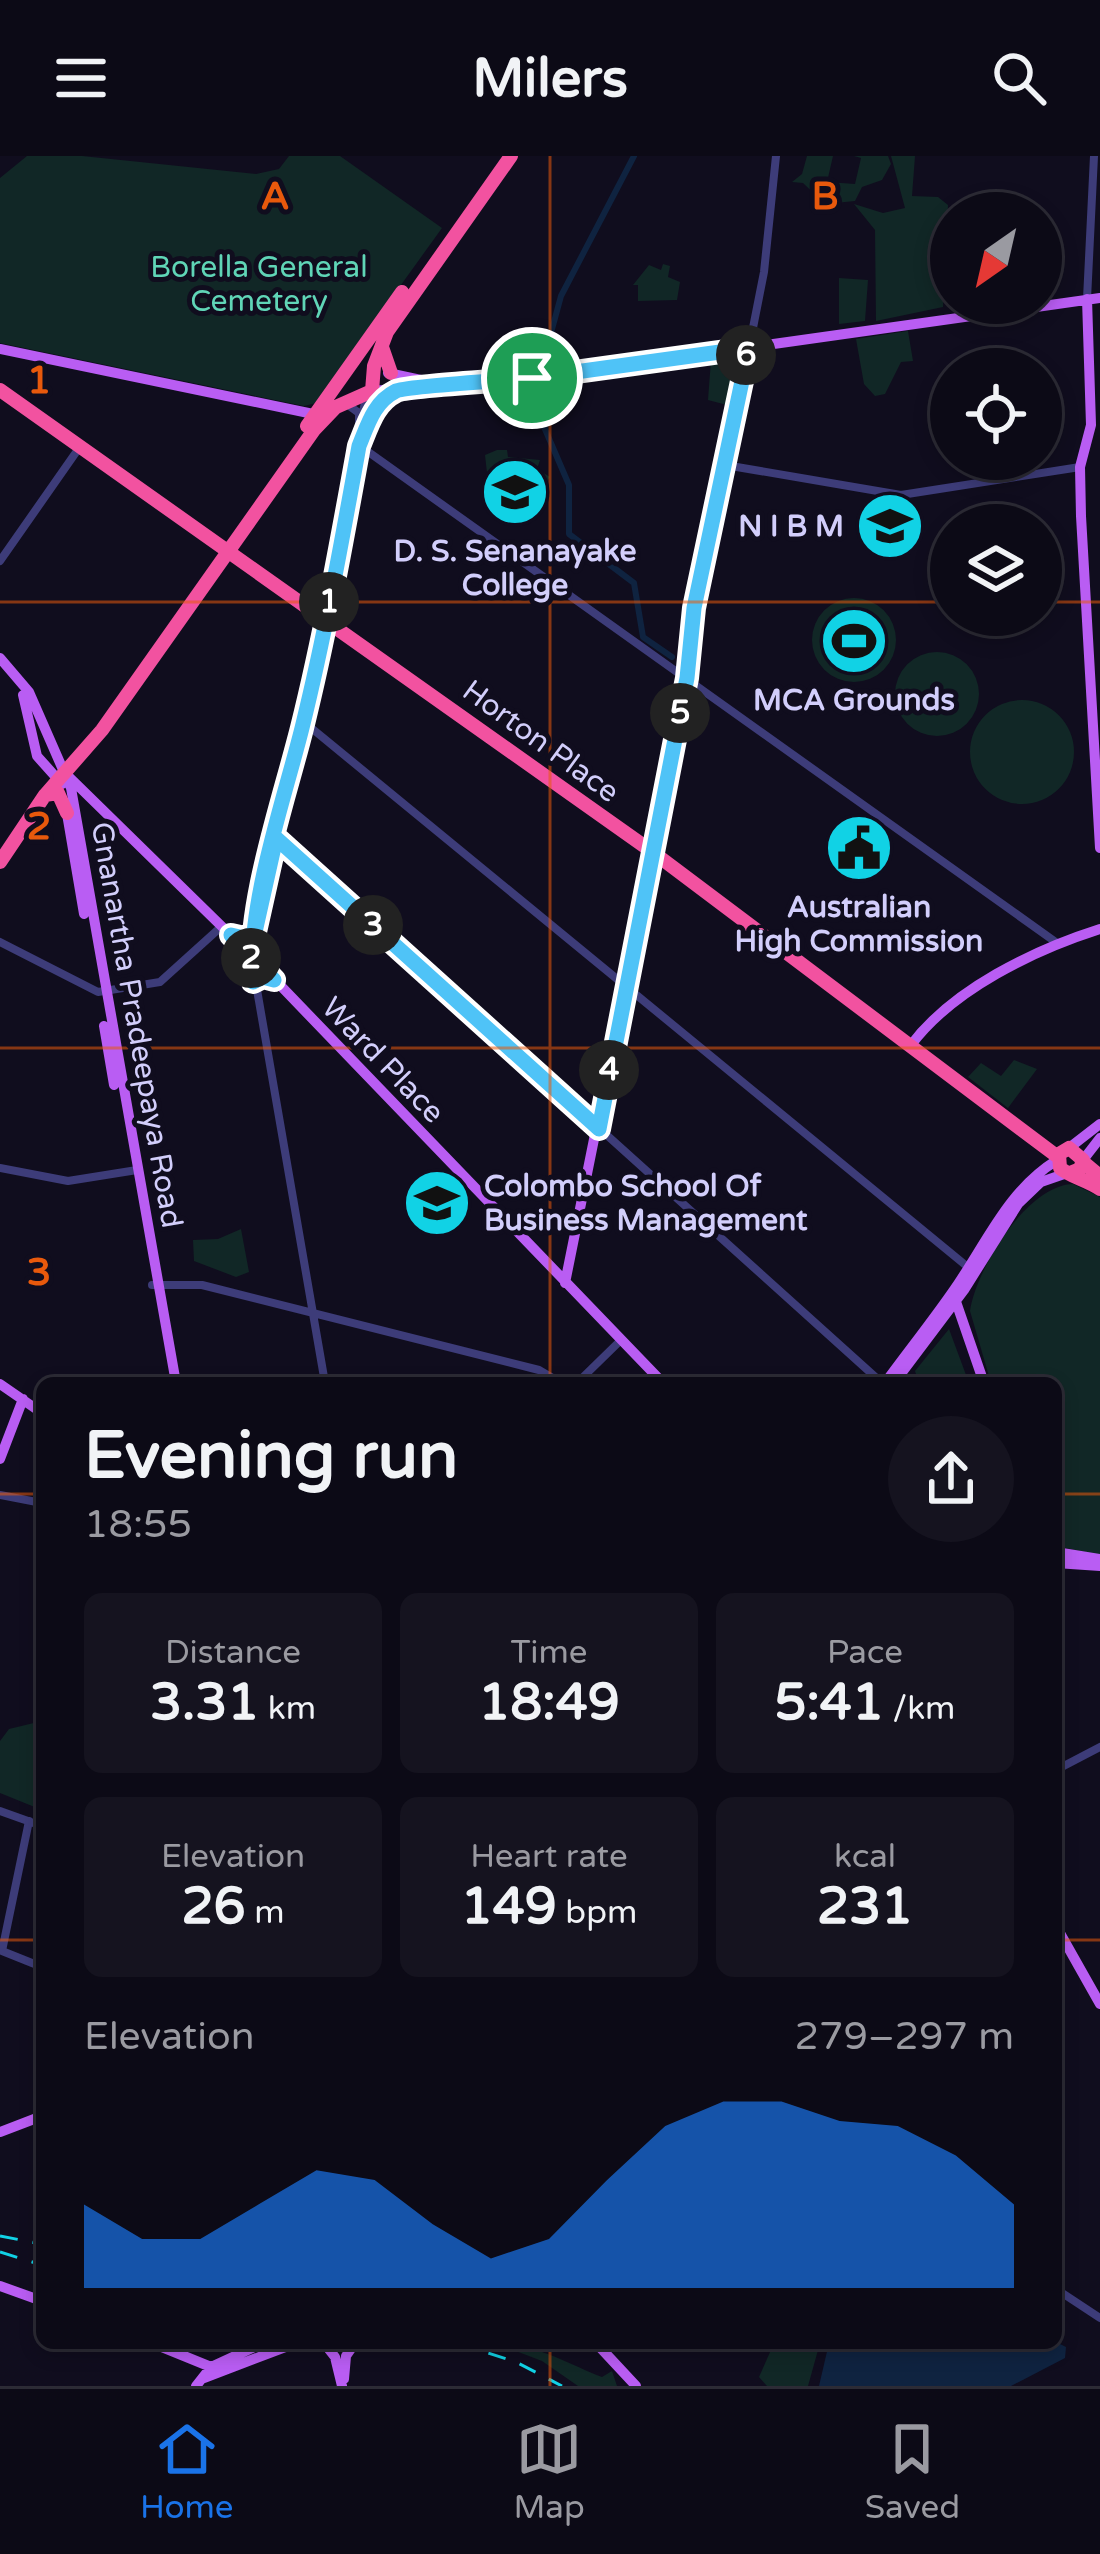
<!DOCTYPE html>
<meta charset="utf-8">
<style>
body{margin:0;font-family:"Varela Round",sans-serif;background:#15131f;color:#f1f3f6;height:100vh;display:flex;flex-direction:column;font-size:45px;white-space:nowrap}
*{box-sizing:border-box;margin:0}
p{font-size:39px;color:#9a9aa1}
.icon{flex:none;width:66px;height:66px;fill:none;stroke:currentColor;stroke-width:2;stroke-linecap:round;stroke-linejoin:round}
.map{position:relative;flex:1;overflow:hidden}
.side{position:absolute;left:36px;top:1221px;width:1026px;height:972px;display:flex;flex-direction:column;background:#0c0a16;border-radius:18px;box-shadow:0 6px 18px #0003,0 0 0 3px #2c2b35}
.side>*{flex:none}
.needle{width:78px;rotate:214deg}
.tools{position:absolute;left:930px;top:36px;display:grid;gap:24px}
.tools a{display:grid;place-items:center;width:132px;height:132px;border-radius:50%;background:#0c0a16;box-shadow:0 6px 18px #0003,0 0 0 3px #2c2b35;font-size:60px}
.pin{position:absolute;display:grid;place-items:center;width:102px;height:102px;color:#fff;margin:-51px;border:6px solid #fff;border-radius:50%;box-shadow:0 3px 12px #0007}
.km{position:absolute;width:60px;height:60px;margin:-30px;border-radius:50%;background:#222;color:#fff;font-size:33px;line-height:60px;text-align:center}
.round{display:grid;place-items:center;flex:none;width:126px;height:126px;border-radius:63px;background:#15131f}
.head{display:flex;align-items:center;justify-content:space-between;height:204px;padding:0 48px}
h1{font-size:66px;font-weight:700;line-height:90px}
.metrics{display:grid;grid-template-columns:repeat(3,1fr);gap:18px;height:204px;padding:12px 48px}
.metrics div{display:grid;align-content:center;border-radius:18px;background:#15131f;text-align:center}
.metrics b{font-size:51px;font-weight:700}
.metrics small{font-size:33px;font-weight:400}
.metrics p{font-size:33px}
.chart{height:336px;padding:24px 48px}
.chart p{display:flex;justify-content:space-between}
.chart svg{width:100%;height:216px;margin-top:12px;fill:#1a73e8;opacity:.7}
header{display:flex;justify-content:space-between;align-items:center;height:156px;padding:0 48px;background:#0c0a16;font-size:54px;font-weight:700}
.dock{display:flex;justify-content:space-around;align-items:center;height:168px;border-top:3px solid #2c2b35;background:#0c0a16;font-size:33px;color:#9a9aa1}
.dock a{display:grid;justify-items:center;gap:6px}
.dock .on{color:#1a73e8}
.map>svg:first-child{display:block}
.green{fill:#112726}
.water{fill:#0f2340}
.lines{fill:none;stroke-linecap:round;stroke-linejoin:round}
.canal{stroke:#0f2340;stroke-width:6}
.minor{stroke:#3d3c79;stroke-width:8}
.major{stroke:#b95df3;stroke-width:10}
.highway{stroke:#f252a0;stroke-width:14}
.rail{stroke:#11d2e5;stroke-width:3;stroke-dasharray:18 15;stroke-linecap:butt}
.route-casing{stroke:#fff;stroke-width:24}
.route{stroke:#4fc3f7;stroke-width:15}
.grid{fill:none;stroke:#e8590c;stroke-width:3;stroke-opacity:0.55}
.labels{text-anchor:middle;stroke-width:10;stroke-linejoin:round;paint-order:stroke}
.park-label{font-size:30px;fill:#60d5b7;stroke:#100d1e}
.poi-label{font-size:30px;font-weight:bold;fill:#d2cefb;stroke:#100d1e}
.street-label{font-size:30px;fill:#d2cefb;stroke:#100d1e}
.grid-label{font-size:39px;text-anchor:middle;font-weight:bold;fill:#e8590c;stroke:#100d1e;stroke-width:10;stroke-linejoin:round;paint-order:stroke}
</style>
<header><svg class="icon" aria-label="menu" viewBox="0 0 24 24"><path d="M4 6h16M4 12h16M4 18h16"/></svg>Milers<svg class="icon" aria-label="search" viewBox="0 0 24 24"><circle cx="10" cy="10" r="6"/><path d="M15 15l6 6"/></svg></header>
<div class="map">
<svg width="1100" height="2230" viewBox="0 0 1100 2230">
<rect width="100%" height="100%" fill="#100d1e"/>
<path class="green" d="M27,0H82L256,18L279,13L289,0H340L442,72L316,247L304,250L0,187V22Z
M807,0H833L827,26L855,28L861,2L854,0H888L891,8L882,24L862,31L855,45L825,48L803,27L792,26L802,18Z
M891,0H915L912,40L938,41L948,49L943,151L876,165L875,74L854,48L883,57L905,52Z
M663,108L670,110L668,121L680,126L677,144L638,145V129H633L649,109L661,114Z
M839,122L868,124L865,165L839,168Z
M908,175L913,205L901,206L885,238L875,240L864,228L856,183Z
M733,203L727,249L708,244L711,204Z
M497,294H507L508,301L540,304L537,313L550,321L536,342L523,334L517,339L487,317L485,299Z
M991,348C1039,344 1069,389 1041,431V369H959Z
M812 484a42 42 0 1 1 84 0a42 42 0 1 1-84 0Z
M895 538a42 42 0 1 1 84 0a42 42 0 1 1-84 0Z
M970 596a52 52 0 1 1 104 0a52 52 0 1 1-104 0Z
M1014,904L1037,913L1008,952L968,921L981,907L1001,920Z
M1073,1028L1100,1041V1399L1056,1390V1227H991L970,1155C976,1113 1027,1029 1073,1028Z
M241,1073L249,1116L236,1121L194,1105L193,1084L218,1083Z
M949,1173L969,1227H919L915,1215Z
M42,1565V1654L0,1637V1585L9,1573Z
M495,2187C534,2187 566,2207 602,2221L612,2215L617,2230H578L542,2205Z
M774,2187H820L808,2230H767L759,2221Z"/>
<path class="water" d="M1056,2186L1066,2191L1065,2202L1011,2230H819L829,2187Z"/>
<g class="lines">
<path class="canal" d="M527,210L548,188L561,140L634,0
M526,229L569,329V378L634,427L643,481L672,501"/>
<path class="minor" d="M1087,143L1094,0
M749,192L764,116L776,0
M348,249L359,257V282
M369,266L378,249L398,233
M360,290L1057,787
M725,309L901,339L1080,311
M0,405L79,292
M304,566L969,1112
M277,682L882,1227
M0,786L98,836L160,826L222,770
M0,1012L68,1025L137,1014
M152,1129H202L539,1214L561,1227
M325,1227L251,799L326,463L366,240
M577,1227L621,1184
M0,1339L42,1347
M1056,1614L1100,1591
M0,1655L42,1670
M29,1665L2,1795L42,1811
M1056,2133L1100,2162"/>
<path class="major" d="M1087,143L1091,269L1080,311L1081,360L1100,692
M0,193L318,259
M388,217L435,227
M372,235L532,222L1100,142
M0,502L29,536L71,632L176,1227
M23,539L37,600L62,628
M66,618L251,799L663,1227
M66,652L84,758
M234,780L255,776
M104,870L114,929
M911,889C953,833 1034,794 1100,773
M1069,992L1100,968
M1083,1004L1100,982
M565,1127L687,522L694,452L749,192
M954,1140L984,1227
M885,1227C909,1194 935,1162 958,1128C989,1082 1009,1034 1057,1004
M894,1227L964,1134L1018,1048L1041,1026L1067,1017
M0,1228L42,1257
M0,1303L23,1243
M1056,1396L1100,1403
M1056,1407L1100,1410
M1056,1770L1100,1848
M0,1976L42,1960
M0,2130L42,2145
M152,2187L211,2211
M324,2187L335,2201L342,2230
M596,2187L636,2230
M204,2222L296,2187
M344,2223L346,2200L355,2187
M196,2230L211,2211L263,2187"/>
<path class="highway" d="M382,191L391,217
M0,234L654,697L1058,1001
M307,270L402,136
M45,639L58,637L67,657
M0,706L45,639L102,574L314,274L336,251L372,235L374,210L387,176L511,0
M1083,1006L1100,1020
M1070,1017L1080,1013L1083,1004L1069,992L1059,998L1060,1012C1071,1021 1087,1024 1100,1033"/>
<path class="rail" d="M0,2080L42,2088
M0,2096L42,2109
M457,2187L516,2206L562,2230"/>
</g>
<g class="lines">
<g class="route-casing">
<path id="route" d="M532,222C511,224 406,230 396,235C374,246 368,268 359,290C342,384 325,479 302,572C283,648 247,749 253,826L263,821L274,824L231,779L244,782L255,776L276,682L599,973L687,522L694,452L749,192L532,222"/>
</g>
<use href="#route" class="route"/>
</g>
<path class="grid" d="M550,0V1227M0,446H951M1041,446H1100M0,892H1100M0,1338H42M1056,1338H1100M0,1784H42M1056,1784H1100M550,2187V2230"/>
<defs>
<g id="school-disc" transform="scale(3.45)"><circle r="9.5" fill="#11d2e5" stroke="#100d1e"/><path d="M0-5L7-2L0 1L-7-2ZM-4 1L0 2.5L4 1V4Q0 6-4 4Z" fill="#111"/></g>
<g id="stadium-disc" transform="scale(3.45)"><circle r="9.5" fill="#11d2e5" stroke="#100d1e"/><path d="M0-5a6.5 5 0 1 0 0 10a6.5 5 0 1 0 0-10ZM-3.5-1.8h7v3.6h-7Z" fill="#111"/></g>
<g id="civic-disc" transform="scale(3.45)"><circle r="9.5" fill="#11d2e5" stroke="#100d1e"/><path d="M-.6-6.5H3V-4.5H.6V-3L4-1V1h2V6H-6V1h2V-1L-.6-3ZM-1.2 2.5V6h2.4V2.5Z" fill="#111"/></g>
<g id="university-disc" transform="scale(3.45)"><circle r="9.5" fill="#11d2e5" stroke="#100d1e"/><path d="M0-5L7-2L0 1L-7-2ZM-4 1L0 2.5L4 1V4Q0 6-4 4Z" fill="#111"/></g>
</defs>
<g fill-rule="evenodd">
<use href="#school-disc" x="515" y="336"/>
<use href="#school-disc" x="890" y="370"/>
<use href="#stadium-disc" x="854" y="485"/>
<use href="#civic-disc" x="859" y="692"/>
<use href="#university-disc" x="437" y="1047"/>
</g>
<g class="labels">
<g class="park-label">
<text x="259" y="121">Borella General<tspan x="259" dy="34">Cemetery</tspan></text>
</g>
<g class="poi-label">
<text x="844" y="380" text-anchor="end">N I B M</text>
<text x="515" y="405">D. S. Senanayake<tspan x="515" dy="34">College</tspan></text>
<text x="854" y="554">MCA Grounds</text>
<text x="859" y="761">Australian<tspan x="859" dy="34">High Commission</tspan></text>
<text x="484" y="1040" text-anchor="start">Colombo School Of<tspan x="484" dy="34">Business Management</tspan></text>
</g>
<g class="street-label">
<text transform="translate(541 585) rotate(36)" y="10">Horton Place</text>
<text transform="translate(137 869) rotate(80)" y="10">Gnanartha Pradeepaya Road</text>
<text transform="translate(383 904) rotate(46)" y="10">Ward Place</text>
</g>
</g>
<g class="grid-label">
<text x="275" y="53">A</text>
<text x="825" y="53">B</text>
<text x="39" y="237">1</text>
<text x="39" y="683">2</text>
<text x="39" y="1129">3</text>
</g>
</svg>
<div class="tools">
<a><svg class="needle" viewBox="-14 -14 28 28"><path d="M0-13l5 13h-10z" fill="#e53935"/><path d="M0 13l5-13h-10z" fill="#9a9aa1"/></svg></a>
<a><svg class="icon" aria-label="locate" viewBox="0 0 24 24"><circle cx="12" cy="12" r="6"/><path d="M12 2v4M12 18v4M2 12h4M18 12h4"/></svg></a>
<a><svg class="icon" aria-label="layers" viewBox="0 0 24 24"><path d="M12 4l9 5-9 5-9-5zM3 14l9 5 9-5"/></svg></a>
</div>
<div class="pin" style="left:532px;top:222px;background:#1e9e55"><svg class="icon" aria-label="arrive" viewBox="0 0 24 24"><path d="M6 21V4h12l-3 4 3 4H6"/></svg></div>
<b class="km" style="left:329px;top:446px">1</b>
<b class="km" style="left:251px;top:802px">2</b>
<b class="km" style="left:373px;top:769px">3</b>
<b class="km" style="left:609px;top:914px">4</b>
<b class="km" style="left:680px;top:557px">5</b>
<b class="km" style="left:746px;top:199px">6</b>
<section class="side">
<div class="head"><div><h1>Evening run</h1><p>18:55</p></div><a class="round"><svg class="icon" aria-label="share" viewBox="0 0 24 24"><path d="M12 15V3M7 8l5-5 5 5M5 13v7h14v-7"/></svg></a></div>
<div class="metrics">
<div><p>Distance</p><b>3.31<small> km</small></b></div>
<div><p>Time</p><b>18:49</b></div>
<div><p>Pace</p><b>5:41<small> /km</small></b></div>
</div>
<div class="metrics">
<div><p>Elevation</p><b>26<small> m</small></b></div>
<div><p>Heart rate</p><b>149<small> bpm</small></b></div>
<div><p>kcal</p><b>231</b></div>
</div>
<div class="chart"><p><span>Elevation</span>279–297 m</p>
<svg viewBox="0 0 160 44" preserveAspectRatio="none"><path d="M0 44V27L10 34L20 34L30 27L40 20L50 22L60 31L70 38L80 34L90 22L100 11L110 6L120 6L130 10L140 11L150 17L160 27V44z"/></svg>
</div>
</section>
</div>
<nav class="dock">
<a class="on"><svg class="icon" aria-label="home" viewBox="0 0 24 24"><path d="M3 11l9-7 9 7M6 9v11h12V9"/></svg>Home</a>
<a><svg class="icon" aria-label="map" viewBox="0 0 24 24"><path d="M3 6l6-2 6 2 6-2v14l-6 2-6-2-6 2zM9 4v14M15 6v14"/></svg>Map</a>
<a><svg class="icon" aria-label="saved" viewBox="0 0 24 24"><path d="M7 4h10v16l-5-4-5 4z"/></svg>Saved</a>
</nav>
